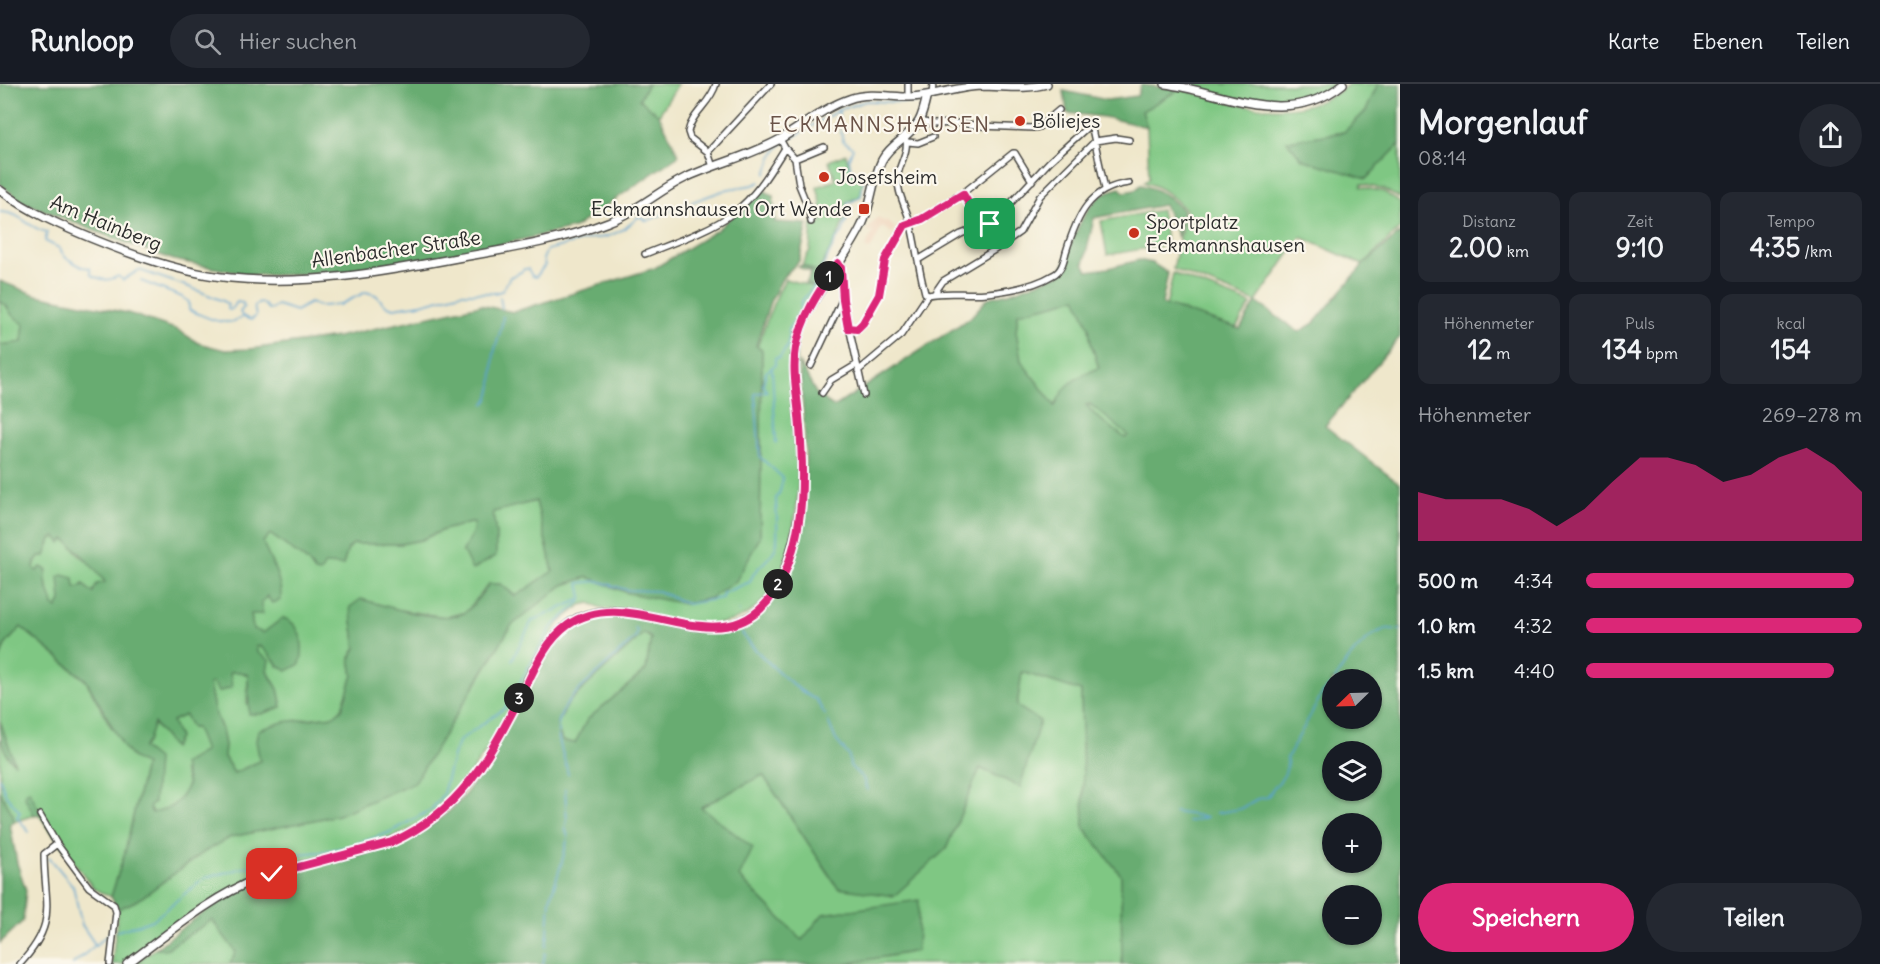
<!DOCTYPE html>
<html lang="de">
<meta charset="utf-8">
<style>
body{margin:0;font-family:Delius,sans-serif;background:#242831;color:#f1f3f6;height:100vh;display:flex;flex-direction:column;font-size:22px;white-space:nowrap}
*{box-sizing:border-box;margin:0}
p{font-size:20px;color:#9ea1a6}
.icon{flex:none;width:33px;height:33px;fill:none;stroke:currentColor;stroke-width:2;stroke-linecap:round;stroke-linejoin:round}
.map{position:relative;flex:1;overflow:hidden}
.panel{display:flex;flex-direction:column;background:#171b24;width:480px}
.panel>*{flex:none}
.needle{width:39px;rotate:247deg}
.controls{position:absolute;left:1322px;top:585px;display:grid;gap:12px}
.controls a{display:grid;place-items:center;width:60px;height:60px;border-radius:50%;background:#171b24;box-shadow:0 2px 4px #0004;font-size:30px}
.pin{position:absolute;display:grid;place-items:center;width:51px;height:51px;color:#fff;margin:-26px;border-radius:12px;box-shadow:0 3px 9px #0006}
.km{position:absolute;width:30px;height:30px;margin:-15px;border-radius:50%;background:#222;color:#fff;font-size:16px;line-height:30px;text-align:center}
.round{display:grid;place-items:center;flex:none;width:63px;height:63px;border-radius:32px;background:#242831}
.head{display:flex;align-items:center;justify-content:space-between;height:102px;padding:0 18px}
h1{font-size:33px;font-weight:800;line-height:45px}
.figures{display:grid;grid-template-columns:repeat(3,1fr);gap:9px;height:102px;padding:6px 18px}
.figures div{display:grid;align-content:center;border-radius:12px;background:#242831;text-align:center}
.figures b{font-size:26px;font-weight:800}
.figures small{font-size:16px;font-weight:400}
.figures p{font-size:16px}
.chart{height:168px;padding:12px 18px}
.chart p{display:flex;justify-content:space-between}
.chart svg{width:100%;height:108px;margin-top:6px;fill:#db2777;opacity:.7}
.button{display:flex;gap:12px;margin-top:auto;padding:12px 18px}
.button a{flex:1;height:69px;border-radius:36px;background:#db2777;color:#fff;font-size:24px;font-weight:800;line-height:69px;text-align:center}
.button a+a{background:#242831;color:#f1f3f6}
ul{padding:0 18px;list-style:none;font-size:20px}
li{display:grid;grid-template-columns:96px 72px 1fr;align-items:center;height:45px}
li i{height:15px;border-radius:8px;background:#db2777}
header{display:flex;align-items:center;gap:36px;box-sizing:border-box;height:84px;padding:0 30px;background:#171b24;border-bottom:2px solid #363941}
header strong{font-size:28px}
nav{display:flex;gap:33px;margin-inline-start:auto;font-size:21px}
.search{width:420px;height:54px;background:#242831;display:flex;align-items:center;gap:15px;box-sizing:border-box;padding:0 21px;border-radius:33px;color:#9ea1a6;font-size:22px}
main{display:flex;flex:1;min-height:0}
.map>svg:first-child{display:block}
.built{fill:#f0d5bc}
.green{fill:#7fc783;stroke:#557957;stroke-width:1.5}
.forest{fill:#67ac71;stroke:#496c4e;stroke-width:1.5;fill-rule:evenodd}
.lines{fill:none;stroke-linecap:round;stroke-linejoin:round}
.stream{stroke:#58a1cf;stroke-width:1.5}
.minor-casing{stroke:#484743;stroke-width:8}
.major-casing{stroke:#484743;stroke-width:10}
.minor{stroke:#fff;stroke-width:5}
.major{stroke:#fff;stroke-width:7}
.route-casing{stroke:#fff;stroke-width:12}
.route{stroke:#db2777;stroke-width:8}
.poi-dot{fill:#c8321e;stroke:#fbf7ec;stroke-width:2}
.labels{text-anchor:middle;stroke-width:4.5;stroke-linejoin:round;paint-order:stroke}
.poi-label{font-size:20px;fill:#2b2b2b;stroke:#fbf7ec;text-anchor:start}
.street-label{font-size:20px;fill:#2b2b2b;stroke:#fbf7ec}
.quarter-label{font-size:22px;letter-spacing:1.5px;fill:#6a5348;stroke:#fbf7ec}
</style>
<header>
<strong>Runloop</strong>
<div class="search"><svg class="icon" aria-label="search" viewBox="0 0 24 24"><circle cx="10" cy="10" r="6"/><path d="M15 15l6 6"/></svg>Hier suchen</div>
<nav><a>Karte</a><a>Ebenen</a><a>Teilen</a></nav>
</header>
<main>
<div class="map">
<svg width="1400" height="880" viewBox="0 0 1400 880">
<rect width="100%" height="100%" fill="#fbf7ec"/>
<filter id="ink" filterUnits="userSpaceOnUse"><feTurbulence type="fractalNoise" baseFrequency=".0167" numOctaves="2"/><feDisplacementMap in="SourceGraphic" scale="12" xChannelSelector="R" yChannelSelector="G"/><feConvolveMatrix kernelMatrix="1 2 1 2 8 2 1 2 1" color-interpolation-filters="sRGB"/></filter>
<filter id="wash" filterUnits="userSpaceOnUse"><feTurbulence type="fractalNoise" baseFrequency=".008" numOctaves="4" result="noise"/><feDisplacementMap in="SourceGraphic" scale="24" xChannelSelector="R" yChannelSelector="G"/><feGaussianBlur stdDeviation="1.35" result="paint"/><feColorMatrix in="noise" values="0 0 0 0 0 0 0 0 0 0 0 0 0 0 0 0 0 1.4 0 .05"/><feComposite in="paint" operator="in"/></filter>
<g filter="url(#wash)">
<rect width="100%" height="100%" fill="#efe7cb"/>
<path class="built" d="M878,133L885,138L886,136L895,144L892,149L882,143L870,166L865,164L873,147L871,146L869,149L866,147Z"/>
<path class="green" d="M648,0H678L659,31L639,15Z
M1180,0H1337C1286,34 1235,14 1180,0Z
M1349,0H1378L1366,27L1344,48L1288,57L1366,95L1400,60V115L1385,106L1362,100L1361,103L1384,108L1400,119V144L1363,181L1301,153L1256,218L1173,185L1186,126C1173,113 1163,103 1144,98L1149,94L1147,43L1142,27L1180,5C1236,20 1298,42 1349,0Z
M846,70L851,87L863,93L861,112L847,118C845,145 831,164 818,188L802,181L810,166L812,139L822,138L821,119L817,103L836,96L829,77Z
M1161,126L1167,161L1107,171L1101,137Z
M1173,189C1199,201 1225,209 1251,220L1236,244L1166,222Z
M785,195L818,204C809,218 797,236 796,253C795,264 796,275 797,285C798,315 801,346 800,376C798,429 791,524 727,538C692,546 637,531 601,524L590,519L581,521L559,539L497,652L453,713L429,734L400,751L361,765L271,787L177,840L123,880H112L118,825L138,816L204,768L231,753L338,731L475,602L511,541L563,501L588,493L628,509L736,497L760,453L762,266L757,263L773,220Z
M1076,212L1089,243L1091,259L1099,285L1084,290L1055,323L1021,277L1016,247L1018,229L1062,218Z
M0,217L6,221L12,231L24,240L22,258L0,261Z
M1085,320C1100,322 1117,341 1129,350L1125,354L1096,332Z
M536,417L553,487L516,512L500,500H489L466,528L446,533L400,526L350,523L356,564L350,574L353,591L342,625L334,632L304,635L260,677L234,689L224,673L225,661L222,646L214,626L209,600L214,598L218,608L229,588H241L248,591L247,620L261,630L282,623L278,605L257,568L256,562C266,563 273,574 278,582L283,534L263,549L253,545L251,530L268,512L274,483L267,471L263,458L270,450L308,478L315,487L325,480L343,481L348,465L353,460H400L421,456L443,446L474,438L473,448L463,467L496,451L493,428Z
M56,453L69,458L80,472L89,477L106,499L94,508L90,507L83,500L79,504L75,503L61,517L57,524L53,522L45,494L34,485L35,478L39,472H45L51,455Z
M21,543L86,597L110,641L132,673L145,680L125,768L111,813L94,805L24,711L34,731L14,738L13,731L0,708V655L8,673L14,678L0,637V575L5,561Z
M643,549L651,554L646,586L587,636L575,659L562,657L557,641L569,618Z
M1022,587L1081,607L1084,744L1121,791L1122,880H844L917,867L802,856L739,793L701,723L763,691L838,804L946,765L980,684L1020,703L1017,622Z
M185,631L192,644H196L206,667L183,686L188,701C179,719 172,725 152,729L149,724L143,663L148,657L153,639L173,663L179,654L172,637Z
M212,835L236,868L230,880H133L155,865H166Z"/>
<path class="forest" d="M0,0H648L639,15L659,31L679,71L574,144L448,172L345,188L280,191H250L174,176L108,152L23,118L0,100Z
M1378,0H1400V60L1366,95L1302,75L1287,57L1344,48L1366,27Z
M1141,1L1180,5L1142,27L1147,43L1104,33L1067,29L1064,7L1107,16L1137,12Z
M1141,101C1160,105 1170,113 1183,126L1178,153L1164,121L1094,134L1084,179L1088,187L1108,184L1139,176L1152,179L1168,189L1162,220L1240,245L1256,218L1299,248L1314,239L1363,181L1400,149V253L1325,342L1400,400V880H1122L1121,791L1084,744L1081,607L1022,588L1017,622L1040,637L1020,703L980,684L946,765L894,812L838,804L763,691L701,723L753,764L739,793L802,856L823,830L919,816L917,867L844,880H230L236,868L212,836L166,865H155C184,842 224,811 258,798C324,773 398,775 453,724C471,707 483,682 496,660C515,627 535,595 553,561C557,557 561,551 565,547C581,533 609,528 630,532C652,535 674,545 697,547C712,548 727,544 741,538C825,502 805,351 799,278L816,309L834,323L970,234L988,214L1009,209L1060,190C1070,166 1080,126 1102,111C1107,107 1114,106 1120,104L1124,108L1135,106ZM1076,213L1089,243L1091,259L1099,284C1076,293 1065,299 1055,322L1021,277L1016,247L1018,229L1062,218ZM1090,320L1128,351L1125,354L1096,332L1086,321ZM644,549L651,554L646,586L587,636L575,659L562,657L557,641L569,618ZM1332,596H1371V634H1332ZM1332,668H1371V706H1332ZM1332,740H1371V778H1332ZM1332,812H1371V850H1332Z
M762,105L773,112L775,138L808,140L799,177L783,193L770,218L756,262L762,266L760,453L736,497L711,514L685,520L628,509L588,493L563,501L511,542L415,698L338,731L231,753L204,768L138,816L118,825L111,813L125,768L145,681L132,673L125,665L86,596L21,543L5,561L0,575V261L22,258L24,240L12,231L6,221L0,217V197L36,211L128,229L178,246L198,259L225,266L250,265L337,253L480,221L513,228L655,184L717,146ZM536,417L553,487L516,512L500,500H489C482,508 473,524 464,529C440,540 386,522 361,515L350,523L356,564L350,574L353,591L342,625L334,632L283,638L258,646L256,657L260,677L234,689L224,673L225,661L222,646L214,626L209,600L214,599L218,608L232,603L230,588H241L248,591L249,630H261L282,623L278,605L267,587L269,576L257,568L256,562H260C270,570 276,581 287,587L300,580C305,565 302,539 283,534L263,549L253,545L251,530H262V518L267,512L272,519L281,516C282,492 270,479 263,458L270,450L308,478L315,488L320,489L325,480L343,481L348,465L353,460H400L421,456L443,446L474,438L473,448L463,467L472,486L496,472V451L493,428ZM56,453L61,459L65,455C80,468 93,483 105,498L97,500L93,508L90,507L83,500L79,504L75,503L74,494L63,491L59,493L61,517L57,524L53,522C51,508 43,501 47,486L41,483L37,487L34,485L35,478L39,472H45L51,455ZM185,631L192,644H196L205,667L183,680L188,701C179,719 172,725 152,729L149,724L154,718L157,675L143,664L148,657L154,639L173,664L179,654L172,637Z
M802,181L826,193L818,204L806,200L811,188L798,183Z
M0,637L15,680C2,668 0,654 0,637Z
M29,706L41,730L34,731L24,711Z
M0,708L13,731L14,738L10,740L17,779L26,806L23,837L0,859Z"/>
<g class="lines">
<path class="stream" d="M766,90L772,73L780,61L839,26L866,17L917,19
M0,128C21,128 27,144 47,148L45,157L59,164L66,174L82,183L90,184L91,191C101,196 109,198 118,192L123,196L139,186L189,203L223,217L228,221L227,224L229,226L232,225L237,218L243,219L244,223L240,228L242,232L251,236L256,232L254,222L260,219L264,220L268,225H271L277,221L296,227L310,219L319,222L339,221L366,208L376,211L385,221L394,224L421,220L461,209H494L502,207L510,193L521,188L524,185H528L532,192L536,193L545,181L543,175L547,166L593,154C610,155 628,144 639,132L647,137L686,120L728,105L753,101L760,98
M141,197L182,213L189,218V226C207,233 225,245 243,233
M500,213L502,224
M772,285L776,359
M484,320C495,312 492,283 494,269C497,257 502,245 503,232
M739,527V528
M742,548C744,558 804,614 816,615L825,631
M512,576L532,537L579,516
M1335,596C1344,579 1366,550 1386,545C1389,544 1396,546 1400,546
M828,637L836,656L849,672L850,682L863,694L867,706
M568,690C560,654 547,641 575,610L636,553L637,547L635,544
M0,695L6,711L20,728L17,733L29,748
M1174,728L1207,733
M1216,729L1240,725L1257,715L1268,713C1275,698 1289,695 1287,674L1322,610L1332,600
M1188,738L1207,733
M49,773L73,802L82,841L96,862
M117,847L153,836L204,794L297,770L320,768L351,762L388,749L431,726L443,710L454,668L460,656L505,624L551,544L580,518L582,513L579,499L598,497L627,506L658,507L687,520L722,514L723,509L750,498C754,483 770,477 776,463C779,454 776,425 776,414C781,409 782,400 782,393L760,373L755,310L767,307L763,301L766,288L775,281V274H779L787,263L789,254L788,246L801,226V218L816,201L820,188L836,156L842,149L848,132V120L861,112L864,95L862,91L851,86L849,74L853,64L843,57L838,36L839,26
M546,863L548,849L550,815L562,778L568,753L565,743L567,738L565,705
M73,880L111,848
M543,880L545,869"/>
</g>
</g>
<g filter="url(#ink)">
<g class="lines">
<g class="minor-casing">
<path id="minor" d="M932,11L933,0
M908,13V0
M919,37L933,40L962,39L980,42L1033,44L1039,43L1059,26
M905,52C910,66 900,78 898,91C896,108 907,125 911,141C916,163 919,186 925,209L928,211
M780,55L785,64L795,75L799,101L808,123L811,138
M908,58L918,59L933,53
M708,68L690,54L688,48C691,30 711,19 716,0
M795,75L824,63
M713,83L708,68L771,0
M963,109L983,143
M645,170C670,160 713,145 733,129C756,112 770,88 785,64
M918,176L961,150L993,138L1050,77L1091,40L1105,105
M934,210L943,197L996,165L1020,148L1040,112L1095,57L1116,54L1129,56
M928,211C947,207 967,211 987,209C1008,207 1035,202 1053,191C1062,187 1064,176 1066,168C1077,132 1089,104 1129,99
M843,216L864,311
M848,244L857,245L863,239L879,211L885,176L905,141L922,135L963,109L1013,69H1015L1032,97
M811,282L842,216L841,184L838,179
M858,287L901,251L928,211
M822,309L831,296L856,281
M40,731L57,760L89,803L114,821L116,828L110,880
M20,880C59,838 44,820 44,770L57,760"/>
</g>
<g class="major-casing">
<path id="major" d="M1165,0C1224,8 1288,45 1343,0
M0,106C29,128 64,143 98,157C140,174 186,190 231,194C307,202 383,188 457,174C508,165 560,157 608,138C636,128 658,107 685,94C717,79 751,72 782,54C804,41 825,23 849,15C868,8 890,13 910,13C934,12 957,3 981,2C1004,2 1025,6 1047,0
M127,880C167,851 210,813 257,795C317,771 387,773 439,730C467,707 487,675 504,644C524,609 540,554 578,534C638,505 711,578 765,520C779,505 786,485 791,466C804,423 803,382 799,339C797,314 792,289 796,264C804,215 842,184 862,141C872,120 872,96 882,76C891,59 910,53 919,37C923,30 925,20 927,11"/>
</g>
<use href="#minor" class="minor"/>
<use href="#major" class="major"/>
</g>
</g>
<g class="lines" filter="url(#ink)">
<g class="route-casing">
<path id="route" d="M272,790L392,758C463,727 491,669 525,604C536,581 547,556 568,541C635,493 729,598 781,497C806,446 804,386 799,332C797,310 792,286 796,264C802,231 820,206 838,179L841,184L843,216L848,244L857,245L863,239L879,211L885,176L905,141L922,135L963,110L983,143L990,140"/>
</g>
<use href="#route" class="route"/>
</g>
<g class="poi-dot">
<circle cx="1020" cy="37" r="6"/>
<circle cx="824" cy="93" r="6"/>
<rect x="858" y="119" width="12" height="12" rx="3"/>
<circle cx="1134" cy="149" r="6"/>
</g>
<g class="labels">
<g class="poi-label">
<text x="1032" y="44">Böliejes</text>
<text x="836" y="100">Josefsheim</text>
<text x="852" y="132" text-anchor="end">Eckmannshausen Ort Wende</text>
<text x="1146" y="145">Sportplatz<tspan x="1146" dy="23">Eckmannshausen</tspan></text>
</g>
<g class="street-label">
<text transform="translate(106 139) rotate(22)" y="7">Am Hainberg</text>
<text transform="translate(396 165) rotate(-8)" y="7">Allenbacher Straße</text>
</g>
<g class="quarter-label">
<text x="880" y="48">ECKMANNSHAUSEN</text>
</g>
</g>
</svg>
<div class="controls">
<a><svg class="needle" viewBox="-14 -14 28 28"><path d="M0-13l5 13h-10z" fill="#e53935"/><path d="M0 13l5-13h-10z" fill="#9ea1a6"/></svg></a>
<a><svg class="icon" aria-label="layers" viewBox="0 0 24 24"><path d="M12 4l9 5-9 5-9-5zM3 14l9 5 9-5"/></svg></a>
<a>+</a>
<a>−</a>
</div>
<div class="pin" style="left:990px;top:140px;background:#1e9e55"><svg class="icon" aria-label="arrive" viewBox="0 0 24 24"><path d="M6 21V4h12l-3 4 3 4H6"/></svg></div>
<div class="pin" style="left:272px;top:790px;background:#d93025"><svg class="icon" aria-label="check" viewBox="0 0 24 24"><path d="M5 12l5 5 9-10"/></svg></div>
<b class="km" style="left:829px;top:192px">1</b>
<b class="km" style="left:778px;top:500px">2</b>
<b class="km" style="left:519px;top:614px">3</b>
</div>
<section class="panel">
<div class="head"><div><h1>Morgenlauf</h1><p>08:14</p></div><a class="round"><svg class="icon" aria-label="share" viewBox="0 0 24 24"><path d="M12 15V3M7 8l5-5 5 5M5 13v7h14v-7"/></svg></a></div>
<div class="figures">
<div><p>Distanz</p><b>2.00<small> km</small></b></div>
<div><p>Zeit</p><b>9:10</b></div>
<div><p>Tempo</p><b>4:35<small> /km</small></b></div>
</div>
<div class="figures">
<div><p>Höhenmeter</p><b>12<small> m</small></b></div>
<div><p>Puls</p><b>134<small> bpm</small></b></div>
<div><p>kcal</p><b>154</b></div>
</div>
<div class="chart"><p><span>Höhenmeter</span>269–278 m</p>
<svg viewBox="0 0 160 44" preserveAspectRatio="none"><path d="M0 44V24L10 27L20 27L30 27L40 31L50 38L60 31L70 20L80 10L90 10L100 13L110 20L120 17L130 10L140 6L150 13L160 24V44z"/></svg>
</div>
<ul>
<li><b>500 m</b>4:34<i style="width:97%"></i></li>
<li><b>1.0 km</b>4:32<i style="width:100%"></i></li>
<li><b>1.5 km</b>4:40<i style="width:90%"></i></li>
</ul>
<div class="button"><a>Speichern</a><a>Teilen</a></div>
</section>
</main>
